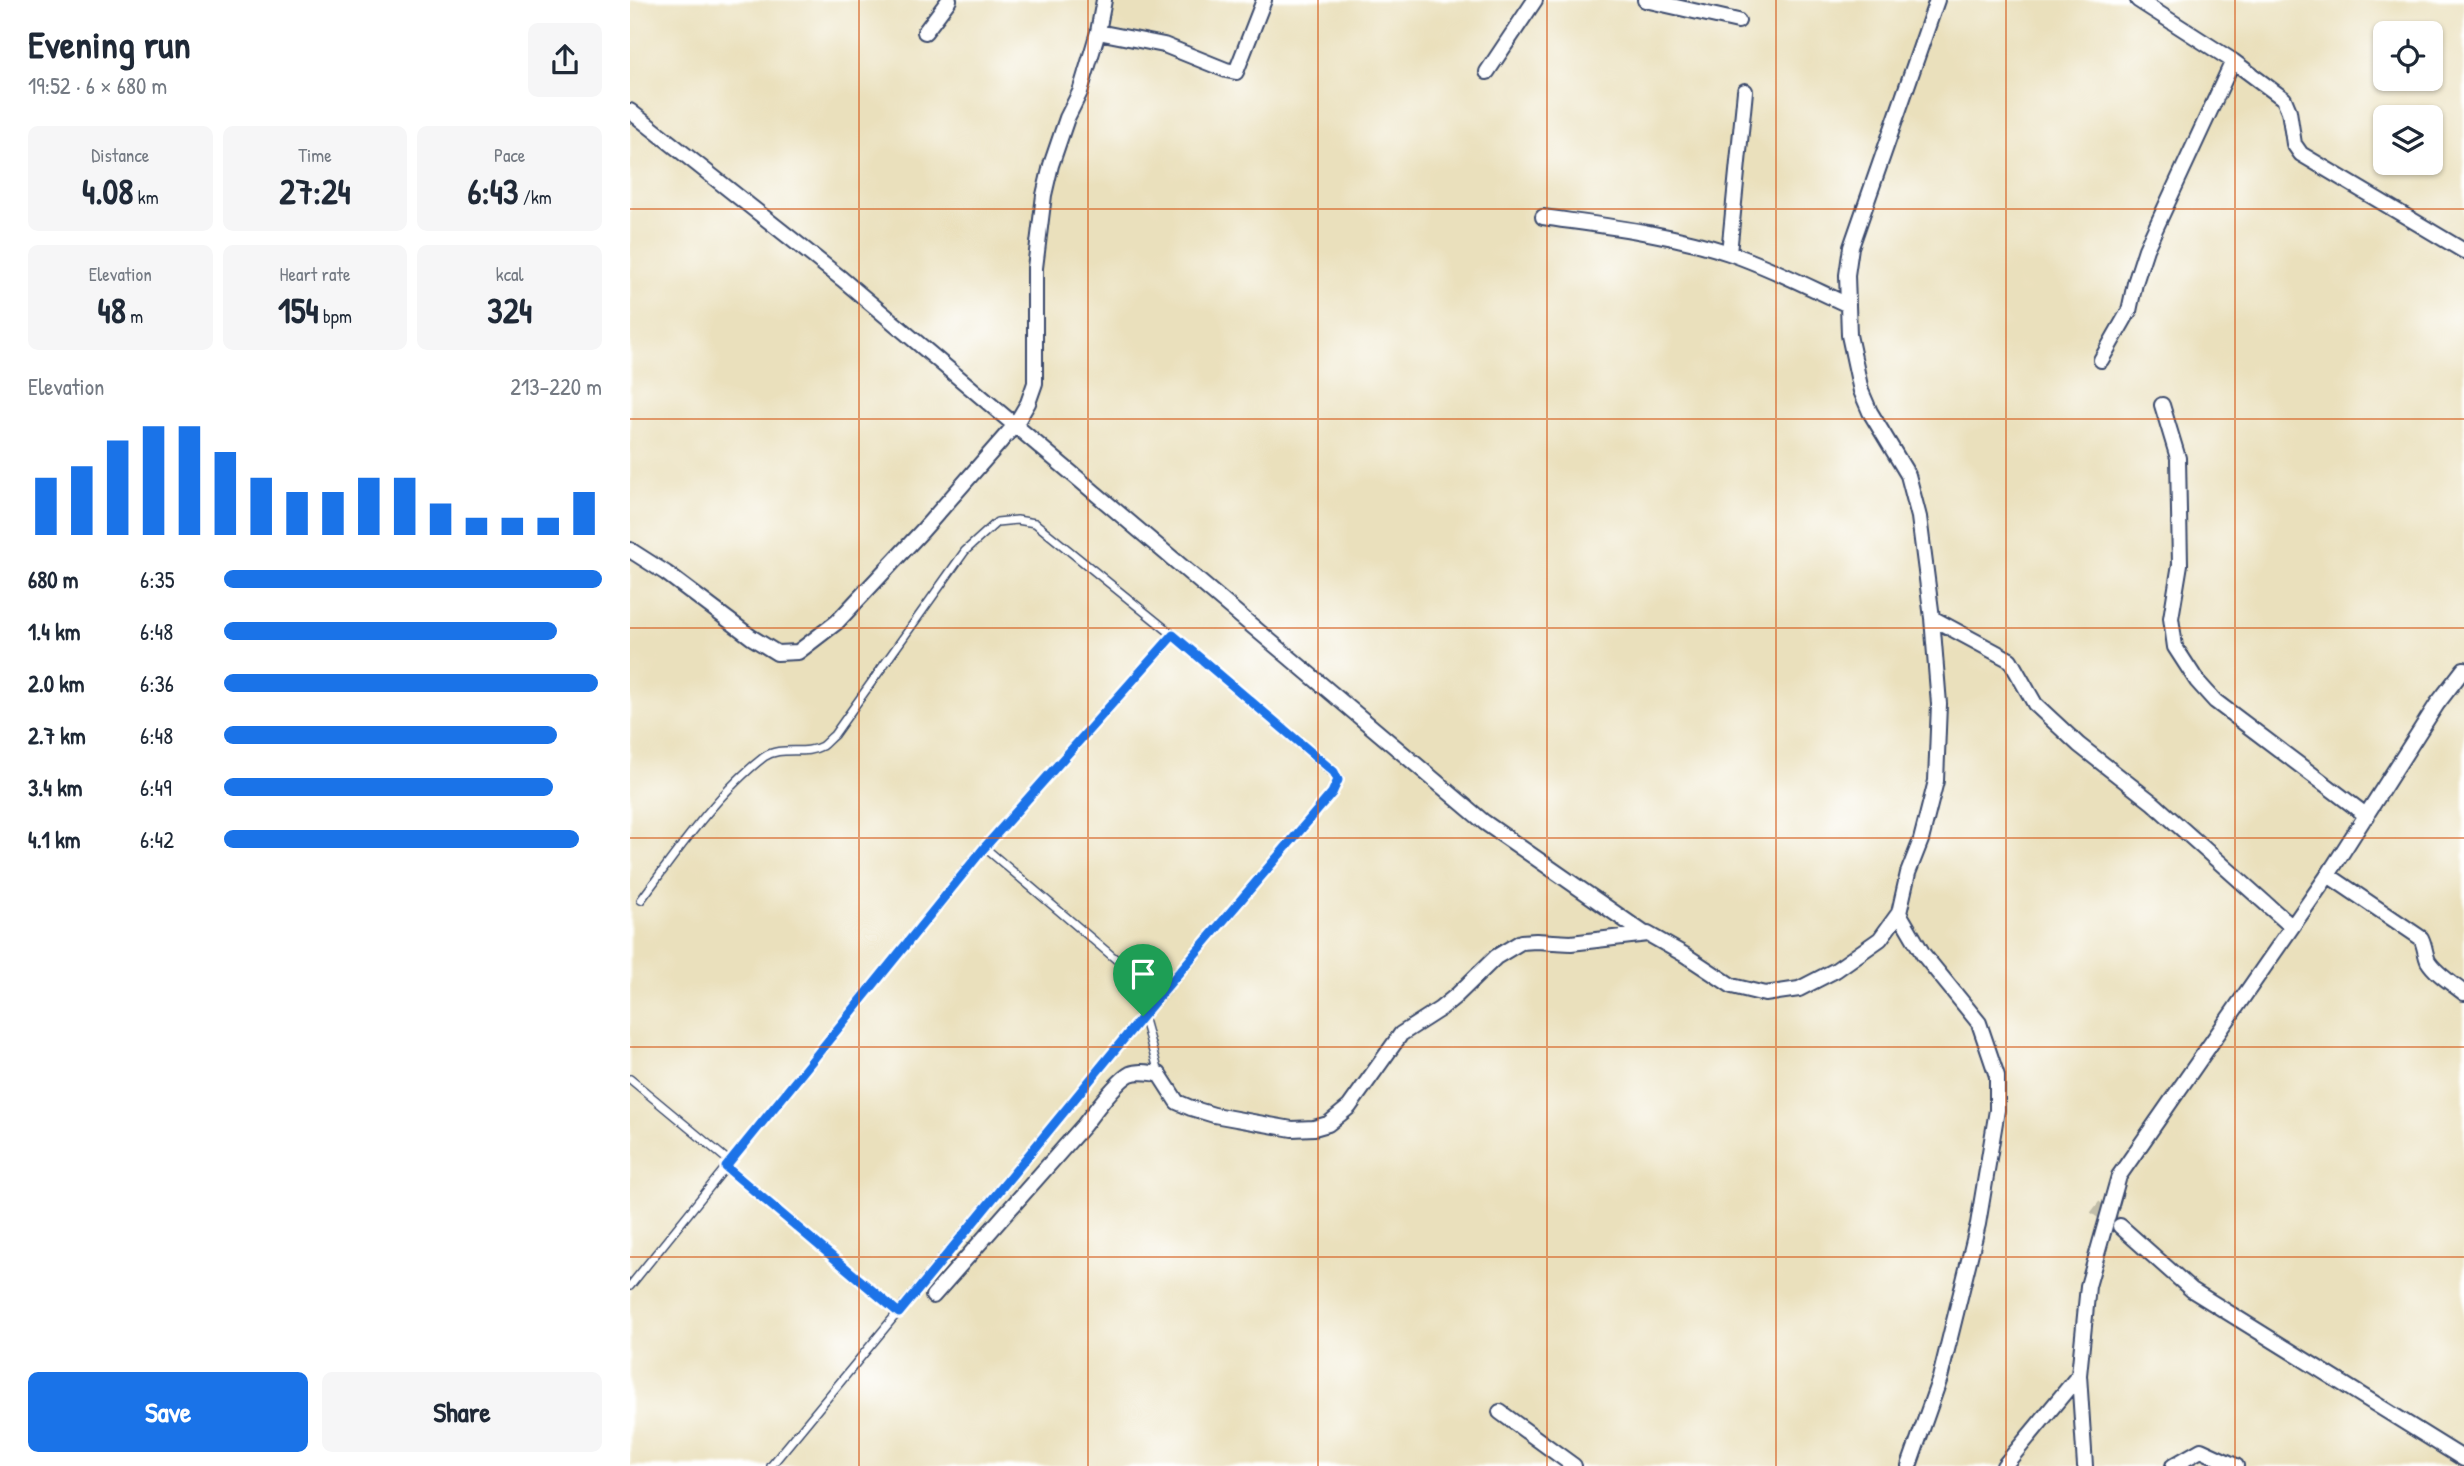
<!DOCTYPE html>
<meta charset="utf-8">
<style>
body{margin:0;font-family:"Patrick Hand",sans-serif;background:#f6f6f7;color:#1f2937;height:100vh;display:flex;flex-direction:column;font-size:26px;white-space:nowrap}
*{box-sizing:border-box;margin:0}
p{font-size:23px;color:#747a83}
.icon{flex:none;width:38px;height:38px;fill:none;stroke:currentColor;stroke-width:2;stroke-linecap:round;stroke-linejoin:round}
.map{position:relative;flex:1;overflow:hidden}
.drawer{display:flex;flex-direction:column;background:#fff;width:630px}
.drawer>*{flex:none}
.buttons{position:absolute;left:1743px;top:21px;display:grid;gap:14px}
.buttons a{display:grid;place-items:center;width:70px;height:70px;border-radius:10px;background:#fff;box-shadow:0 2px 5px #0004;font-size:35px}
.pin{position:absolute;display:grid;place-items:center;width:60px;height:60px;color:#fff;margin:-72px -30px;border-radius:50% 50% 50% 0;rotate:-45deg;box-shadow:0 0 7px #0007}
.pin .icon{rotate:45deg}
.round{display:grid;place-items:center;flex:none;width:74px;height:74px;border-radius:10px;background:#f6f6f7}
.overview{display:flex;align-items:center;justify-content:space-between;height:119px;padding:0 28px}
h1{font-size:38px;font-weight:700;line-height:52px}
.stats{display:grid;grid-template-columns:repeat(3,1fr);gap:10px;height:119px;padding:7px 28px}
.stats div{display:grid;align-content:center;border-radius:10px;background:#f6f6f7;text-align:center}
.stats b{font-size:35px;font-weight:700}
.stats small{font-size:19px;font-weight:400}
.stats p{font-size:19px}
.chart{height:196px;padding:14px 28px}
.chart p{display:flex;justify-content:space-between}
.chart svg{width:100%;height:126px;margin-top:7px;stroke:#1a73e8;stroke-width:6}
.cta{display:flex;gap:14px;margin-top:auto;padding:14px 28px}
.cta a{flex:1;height:80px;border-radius:10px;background:#1a73e8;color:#fff;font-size:28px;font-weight:700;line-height:80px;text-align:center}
.cta a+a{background:#f6f6f7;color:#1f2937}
ul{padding:0 28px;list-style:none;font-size:23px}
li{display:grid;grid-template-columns:112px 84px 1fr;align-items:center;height:52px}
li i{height:18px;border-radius:9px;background:#1a73e8}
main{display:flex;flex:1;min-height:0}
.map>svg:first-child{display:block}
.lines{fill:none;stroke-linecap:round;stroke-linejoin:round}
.minor-tunnel{stroke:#c1bda9;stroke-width:14;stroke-dasharray:14 7;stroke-linecap:butt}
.service-casing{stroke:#3a4a6c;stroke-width:10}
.minor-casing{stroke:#3a4a6c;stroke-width:18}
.service{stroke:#fff;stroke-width:7}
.minor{stroke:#fff;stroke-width:14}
.route-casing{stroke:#fff;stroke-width:14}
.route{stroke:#1a73e8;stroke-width:9}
.grid{fill:none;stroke:#d45514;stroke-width:2;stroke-opacity:0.55}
</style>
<main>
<section class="drawer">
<div class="overview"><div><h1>Evening run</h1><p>19:52 · 6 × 680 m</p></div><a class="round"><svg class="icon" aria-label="share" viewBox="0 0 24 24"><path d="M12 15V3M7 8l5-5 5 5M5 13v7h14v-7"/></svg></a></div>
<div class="stats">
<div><p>Distance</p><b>4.08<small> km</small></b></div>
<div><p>Time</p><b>27:24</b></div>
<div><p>Pace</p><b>6:43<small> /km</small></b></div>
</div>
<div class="stats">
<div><p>Elevation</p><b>48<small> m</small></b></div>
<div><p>Heart rate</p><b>154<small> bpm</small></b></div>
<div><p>kcal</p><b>324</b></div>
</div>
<div class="chart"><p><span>Elevation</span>213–220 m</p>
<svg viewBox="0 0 160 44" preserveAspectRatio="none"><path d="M5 44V24M15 44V20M25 44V11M35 44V6M45 44V6M55 44V15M65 44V24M75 44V29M85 44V29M95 44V24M105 44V24M115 44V33M125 44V38M135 44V38M145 44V38M155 44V29"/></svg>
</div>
<ul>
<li><b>680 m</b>6:35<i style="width:100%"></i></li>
<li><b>1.4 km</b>6:48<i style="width:88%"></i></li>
<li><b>2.0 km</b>6:36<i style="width:99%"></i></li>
<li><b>2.7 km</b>6:48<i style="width:88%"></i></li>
<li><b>3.4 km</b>6:49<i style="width:87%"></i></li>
<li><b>4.1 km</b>6:42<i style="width:94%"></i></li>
</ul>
<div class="cta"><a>Save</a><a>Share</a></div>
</section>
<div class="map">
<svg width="1834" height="1466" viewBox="0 0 1834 1466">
<rect width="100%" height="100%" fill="#fff"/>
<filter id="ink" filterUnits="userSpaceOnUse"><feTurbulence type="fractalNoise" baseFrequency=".0143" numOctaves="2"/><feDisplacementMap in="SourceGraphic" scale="14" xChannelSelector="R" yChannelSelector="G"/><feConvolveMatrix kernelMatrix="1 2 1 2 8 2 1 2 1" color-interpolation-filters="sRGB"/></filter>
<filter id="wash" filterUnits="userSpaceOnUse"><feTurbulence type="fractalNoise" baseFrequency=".00686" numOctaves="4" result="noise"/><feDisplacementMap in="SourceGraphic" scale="28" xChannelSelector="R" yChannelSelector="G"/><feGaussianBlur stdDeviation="1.57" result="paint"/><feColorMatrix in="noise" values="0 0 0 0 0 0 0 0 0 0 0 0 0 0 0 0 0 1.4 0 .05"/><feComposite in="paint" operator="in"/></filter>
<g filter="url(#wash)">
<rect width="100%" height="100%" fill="#eae0bc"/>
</g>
<g filter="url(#ink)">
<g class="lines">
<path class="minor-tunnel" d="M1465,1207L1486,1223"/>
<g class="service-casing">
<path id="service" d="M354,847L529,996
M11,900C46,853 87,793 134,757C151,745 174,756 192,746C196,743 200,738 204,735L335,551L367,522L387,520L405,523L543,635L707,776L708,781L702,793L529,996L141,1466
M513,1016L529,1073
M0,1079L100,1162
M96,1167L269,1313
M0,1286L354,847L543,635"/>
</g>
<g class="minor-casing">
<path id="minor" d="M1015,0L1108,21
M1508,0L1603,61L1654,99L1659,111L1664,144L1671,154L1834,251
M295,32L319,0
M468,32L534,45L596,70L606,72L634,0
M857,72L905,0
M0,111L212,279L854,822L1015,934
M913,217C975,226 1039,233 1099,253C1140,267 1179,287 1218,305
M1099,253L1115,91
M1471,360L1499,311L1505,283L1516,249L1603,61
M1532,405L1548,458L1550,564L1541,618L1545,647L1567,681L1585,701L1737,816
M0,550L36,573L121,637L147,653L168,652L207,622L293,530L385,425L398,403L405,383V268L414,195L421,165L437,118L450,92L468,32L474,0
M1302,618L1380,660L1405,704L1449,745L1523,803L1661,926
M1698,875L1791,938C1795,946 1795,954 1798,961C1806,974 1823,984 1834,993
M1269,913L1293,954L1349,1023L1367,1076V1110L1348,1224L1310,1378L1279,1466
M1490,1226L1562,1290L1834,1459
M303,1296L454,1125C463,1113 488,1080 500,1074C509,1070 520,1073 529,1074L547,1102L561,1108L584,1115L662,1129L684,1128L698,1124L719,1107L771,1034L810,1009L827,995L866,957L891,942L906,941L941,943L1018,934L1055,955L1102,986L1135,994L1169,989L1206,970L1250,939L1269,913L1278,873L1291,840L1306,781L1309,704L1302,618L1289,517L1278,475L1240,412L1231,391L1219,335L1217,275L1221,247L1307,0
M1449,1375L1455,1466
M870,1412L944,1466
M1374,1466L1449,1375L1458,1286L1489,1176L1698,875L1807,704L1834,669
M1543,1466L1571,1450L1606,1466"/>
</g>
<use href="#service" class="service"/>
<use href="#minor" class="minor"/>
</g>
</g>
<g class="lines" filter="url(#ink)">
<g class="route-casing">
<path id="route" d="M543,635L704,772L708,780L702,793L529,996L269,1313L96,1167L354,848Z"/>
</g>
<use href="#route" class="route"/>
</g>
<path class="grid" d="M229,0V1466M458,0V1466M688,0V1466M917,0V1466M1146,0V1466M1376,0V1466M1605,0V1466M0,209H1834M0,419H1834M0,628H1834M0,838H1834M0,1047H1834M0,1257H1834"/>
</svg>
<div class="buttons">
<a><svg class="icon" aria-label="locate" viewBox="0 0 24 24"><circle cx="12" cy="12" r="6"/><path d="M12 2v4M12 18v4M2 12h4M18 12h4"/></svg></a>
<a><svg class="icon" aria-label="layers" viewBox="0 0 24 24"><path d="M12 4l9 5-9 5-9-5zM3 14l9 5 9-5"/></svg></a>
</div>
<div class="pin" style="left:513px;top:1016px;background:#1e9e55"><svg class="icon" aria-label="arrive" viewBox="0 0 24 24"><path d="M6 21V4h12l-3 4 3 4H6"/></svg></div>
</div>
</main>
